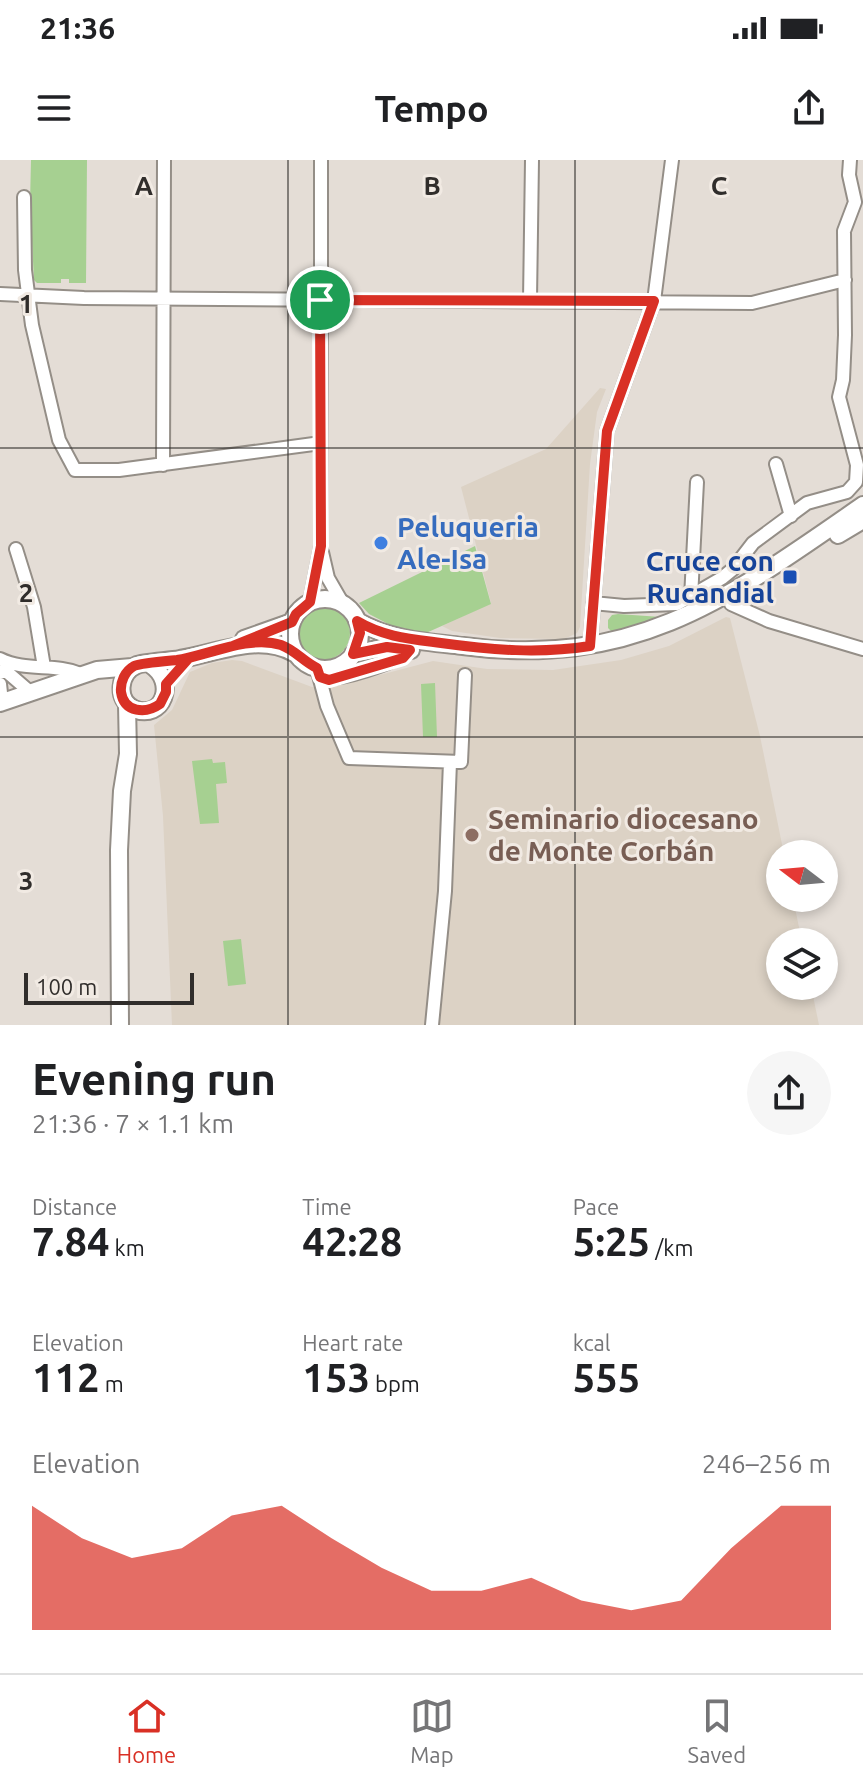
<!DOCTYPE html>
<meta charset="utf-8">
<style>
body{margin:0;font-family:Ubuntu,sans-serif;background:#f6f6f6;color:#202124;height:100vh;display:flex;flex-direction:column;font-size:30px;white-space:nowrap}
*{box-sizing:border-box;margin:0}
p{font-size:26px;color:#757577}
.icon{flex:none;width:44px;height:44px;fill:none;stroke:currentColor;stroke-width:2;stroke-linecap:round;stroke-linejoin:round}
.map{position:relative;height:865px;overflow:hidden}
.drawer{display:flex;flex-direction:column;background:#fff;flex:1}
.drawer>*{flex:none}
.needle{width:52px;rotate:286deg}
.tools{position:absolute;left:766px;top:680px;display:grid;gap:16px}
.tools a{display:grid;place-items:center;width:72px;height:72px;border-radius:50%;background:#fff;box-shadow:0 4px 12px #0003;font-size:40px}
.scale{position:absolute;left:24px;bottom:20px;width:170px;box-sizing:border-box;padding-left:8px;border:4px solid #302d2b;border-top:0;font-size:22px;line-height:28px;white-space:nowrap;color:#302d2b;-webkit-text-stroke:6px #f1eae3;paint-order:stroke}
.pin{position:absolute;display:grid;place-items:center;width:68px;height:68px;color:#fff;margin:-34px;border:4px solid #fff;border-radius:50%;box-shadow:0 2px 8px #0007}
.round{display:grid;place-items:center;flex:none;width:84px;height:84px;border-radius:42px;background:#f6f6f6}
.summary{display:flex;align-items:center;justify-content:space-between;height:136px;padding:0 32px}
h1{font-size:44px;font-weight:700;line-height:60px}
.stats{display:grid;grid-template-columns:repeat(3,1fr);gap:12px;height:136px;padding:8px 32px}
.stats div{display:grid;align-content:center}
.stats b{font-size:40px;font-weight:700}
.stats small{font-size:22px;font-weight:400}
.stats p{font-size:22px}
.chart{height:224px;padding:16px 32px}
.chart p{display:flex;justify-content:space-between}
.chart svg{width:100%;height:144px;margin-top:8px;fill:#d93025;opacity:.7}
.status{display:flex;justify-content:space-between;align-items:center;height:56px;padding:0 40px;background:#fff;direction:ltr}
.status svg{height:22px;fill:currentColor}
header{display:flex;justify-content:space-between;align-items:center;height:104px;padding:0 32px;background:#fff;font-size:36px;font-weight:700}
.tabs{display:flex;justify-content:space-around;align-items:center;height:112px;border-top:2px solid #e0e0e0;background:#fff;font-size:22px;color:#757577}
.tabs a{display:grid;justify-items:center;gap:4px}
.tabs .selected{color:#d93025}
.map>svg:first-child{display:block}
.built{fill:#dcd2c5}
.green{fill:#a6d091}
.lines{fill:none;stroke-linecap:round;stroke-linejoin:round}
.minor-casing{stroke:#948e87;stroke-width:16}
.major-casing{stroke:#948e87;stroke-width:20}
.minor{stroke:#fff;stroke-width:12}
.major{stroke:#fff;stroke-width:16}
.route-casing{stroke:#fff;stroke-width:16}
.route{stroke:#d93025;stroke-width:10}
.grid{fill:none;stroke:#302d2b;stroke-width:2;stroke-opacity:0.55}
.shop-dot{fill:#3f7fe0;stroke:#f1eae3;stroke-width:3}
.transit-dot{fill:#1a4fb4;stroke:#f1eae3;stroke-width:3}
.education-dot{fill:#8d6e63;stroke:#f1eae3;stroke-width:3}
.labels{text-anchor:middle;stroke-width:6;stroke-linejoin:round;paint-order:stroke}
.shop-label{font-size:28px;font-weight:bold;fill:#366cbe;stroke:#f1eae3;text-anchor:start}
.transit-label{font-size:28px;font-weight:bold;fill:#164399;stroke:#f1eae3;text-anchor:end}
.education-label{font-size:28px;font-weight:bold;fill:#785e54;stroke:#f1eae3;text-anchor:start}
.grid-label{font-size:26px;text-anchor:middle;font-weight:bold;fill:#302d2b;stroke:#f1eae3;stroke-width:6;stroke-linejoin:round;paint-order:stroke}
</style>
<div class="status"><b>21:36</b><svg viewBox="0 0 49 12"><path d="M0 12V9h3v3zM5 12V6h3v6zM10 12V3h3v9zM15 12V0h3v12zM26 1h20v11H26zM47 4h2v5h-2z"/></svg></div>
<header><svg class="icon" aria-label="menu" viewBox="0 0 24 24"><path d="M4 6h16M4 12h16M4 18h16"/></svg>Tempo<svg class="icon" aria-label="share" viewBox="0 0 24 24"><path d="M12 15V3M7 8l5-5 5 5M5 13v7h14v-7"/></svg></header>
<div class="map">
<svg width="863" height="865" viewBox="0 0 863 865">
<rect width="100%" height="100%" fill="#e4ddd6"/>
<path class="built" d="M600,228L606,229L597,252L590,304L580,467L577,473L564,479L500,478L452,471L442,466L491,443L461,327L546,289Z
M726,457L730,458L760,576L784,694H780V738H793L802,782H780V826H811L819,865H172L163,656L154,565L172,550L190,512L212,503L232,500L242,501L312,527H334L433,501L487,509L553,510L621,500L669,486Z"/>
<path class="green" d="M31,0H87L86,123H69V119H61V123H37L34,120L30,43Z
M475,386L491,444L426,473L392,466L369,454L359,443Z
M296 473a27 27 0 1 1 54 0a27 27 0 1 1-54 0Z
M618,454L661,457L612,472L608,468V460L612,455Z
M435,523L437,577H423L421,524Z
M212,599L213,603L225,602L227,623L216,624L219,663L200,664L192,601Z
M241,779L246,824L228,826L223,781Z"/>
<g class="lines">
<g class="minor-casing">
<path id="minor" d="M24,37L25,110L32,165L59,280L75,310H119L321,283
M0,134L84,138L752,143L845,120
M530,140L532,0
M776,304L791,356
M163,305L164,0
M16,389L34,447L44,507
M322,392L328,418L343,444
M691,438L697,322
M310,442L321,386V0
M593,443L624,446L677,444L722,418L733,409L753,383L807,343L847,332L856,322L857,305L839,237L843,220L845,175L844,71L855,42L849,15L850,0
M731,444L769,461L863,489
M590,486L607,271L654,141L672,0
M0,499C26,512 55,503 81,514
M317,508L327,546L349,598L461,602L465,515
M0,512H7L29,531
M320,517C336,523 398,502 410,490
M0,524L2,542
M432,865L445,731L450,602"/>
</g>
<g class="major-casing">
<path id="major" d="M838,375L863,360
M290 474a35 35 0 1 1 70 0a35 35 0 1 1-70 0Z
M357,461C390,480 426,482 463,486C635,509 729,438 863,345
M244,479L292,462
M353,494L387,487L411,490
M151,505C177,522 163,561 134,549C115,540 119,512 137,505C144,502 170,501 180,499C218,493 258,473 294,493
M0,543L97,510L132,507
M120,865L119,690L122,631L128,594L127,544"/>
</g>
<use href="#minor" class="minor"/>
<use href="#major" class="major"/>
</g>
<g class="lines">
<g class="route-casing">
<path id="route" d="M320,140L321,386L310,442L296,454L292,462L233,486L189,498L166,524V532L160,544C146,554 124,553 121,532C120,522 125,511 134,506C141,503 167,501 177,500C207,495 250,475 281,485C295,490 304,502 317,508L320,517L329,520L403,498L410,490L387,487L353,494L360,473L357,461C384,477 411,479 441,483C492,490 539,494 590,486L607,271L654,141L320,140"/>
</g>
<use href="#route" class="route"/>
</g>
<path class="grid" d="M288,0V865M575,0V865M0,288H863M0,577H863"/>
<circle class="shop-dot" cx="381" cy="383" r="8"/>
<rect class="transit-dot" x="782" y="409" width="16" height="16" rx="4"/>
<circle class="education-dot" cx="472" cy="675" r="8"/>
<g class="labels">
<g class="shop-label">
<text x="397" y="377">Peluqueria<tspan x="397" dy="32">Ale-Isa</tspan></text>
</g>
<g class="transit-label">
<text x="774" y="411">Cruce con<tspan x="774" dy="32">Rucandial</tspan></text>
</g>
<g class="education-label">
<text x="488" y="669">Seminario diocesano<tspan x="488" dy="32">de Monte Corbán</tspan></text>
</g>
</g>
<g class="grid-label">
<text x="144" y="35">A</text>
<text x="432" y="35">B</text>
<text x="719" y="35">C</text>
<text x="26" y="153">1</text>
<text x="26" y="442">2</text>
<text x="26" y="730">3</text>
</g>
</svg>
<div class="tools">
<a><svg class="needle" viewBox="-14 -14 28 28"><path d="M0-13l5 13h-10z" fill="#e53935"/><path d="M0 13l5-13h-10z" fill="#757577"/></svg></a>
<a><svg class="icon" aria-label="layers" viewBox="0 0 24 24"><path d="M12 4l9 5-9 5-9-5zM3 14l9 5 9-5"/></svg></a>
</div>
<div class="scale">100 m</div>
<div class="pin" style="left:320px;top:140px;background:#1e9e55"><svg class="icon" aria-label="arrive" viewBox="0 0 24 24"><path d="M6 21V4h12l-3 4 3 4H6"/></svg></div>
</div>
<section class="drawer">
<div class="summary"><div><h1>Evening run</h1><p>21:36 · 7 × 1.1 km</p></div><a class="round"><svg class="icon" aria-label="share" viewBox="0 0 24 24"><path d="M12 15V3M7 8l5-5 5 5M5 13v7h14v-7"/></svg></a></div>
<div class="stats">
<div><p>Distance</p><b>7.84<small> km</small></b></div>
<div><p>Time</p><b>42:28</b></div>
<div><p>Pace</p><b>5:25<small> /km</small></b></div>
</div>
<div class="stats">
<div><p>Elevation</p><b>112<small> m</small></b></div>
<div><p>Heart rate</p><b>153<small> bpm</small></b></div>
<div><p>kcal</p><b>555</b></div>
</div>
<div class="chart"><p><span>Elevation</span>246–256 m</p>
<svg viewBox="0 0 160 44" preserveAspectRatio="none"><path d="M0 44V6L10 16L20 22L30 19L40 9L50 6L60 16L70 25L80 32L90 32L100 28L110 35L120 38L130 35L140 19L150 6L160 6V44z"/></svg>
</div>
</section>
<nav class="tabs">
<a class="selected"><svg class="icon" aria-label="home" viewBox="0 0 24 24"><path d="M3 11l9-7 9 7M6 9v11h12V9"/></svg>Home</a>
<a><svg class="icon" aria-label="map" viewBox="0 0 24 24"><path d="M3 6l6-2 6 2 6-2v14l-6 2-6-2-6 2zM9 4v14M15 6v14"/></svg>Map</a>
<a><svg class="icon" aria-label="saved" viewBox="0 0 24 24"><path d="M7 4h10v16l-5-4-5 4z"/></svg>Saved</a>
</nav>
